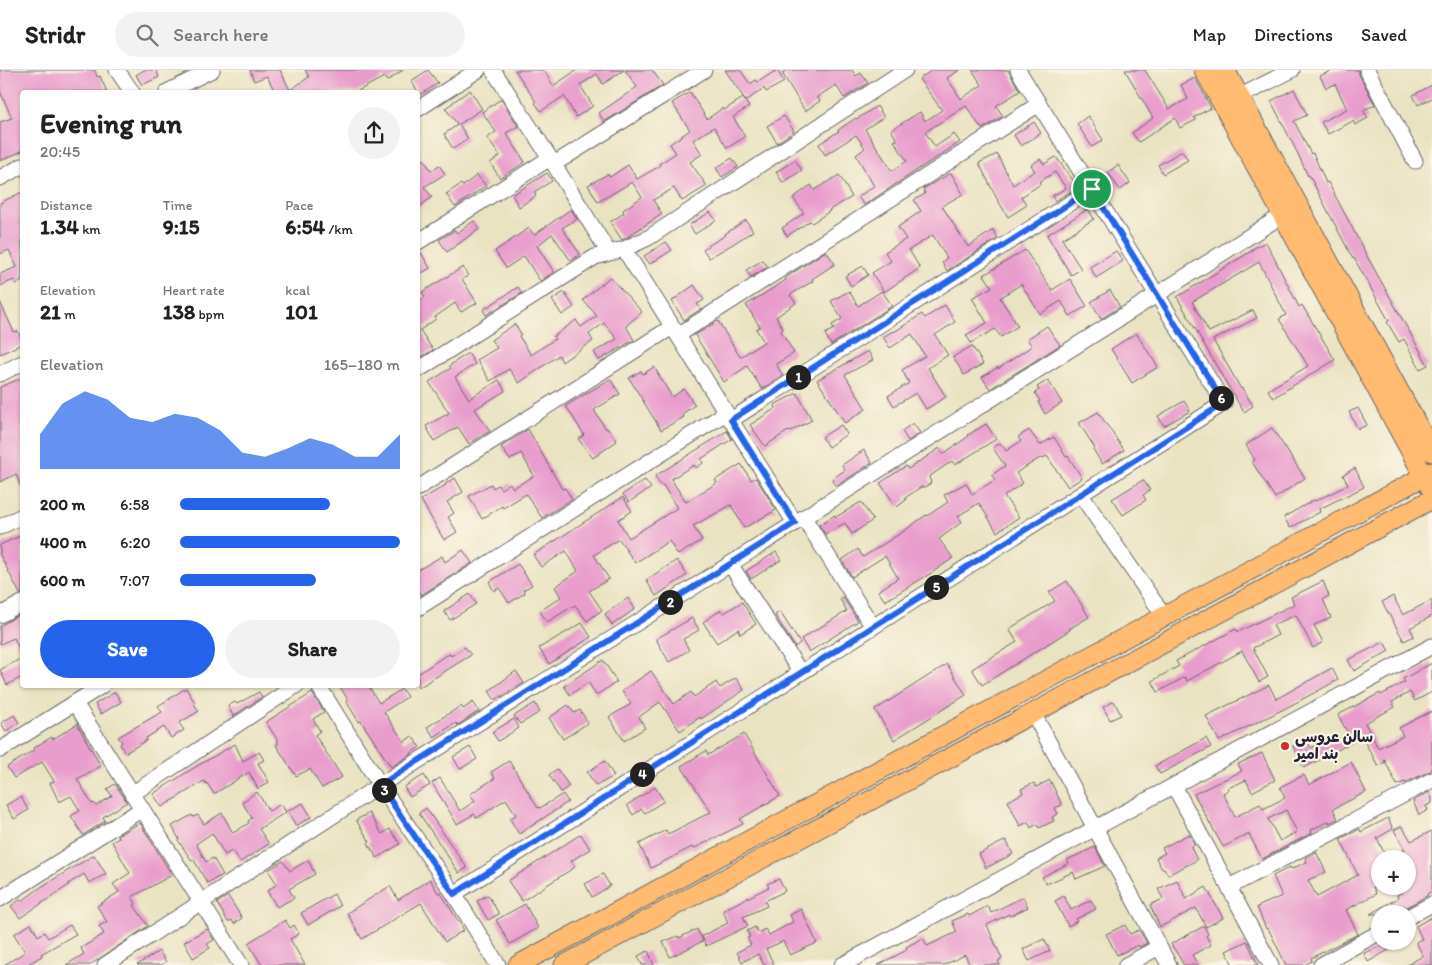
<!DOCTYPE html>
<meta charset="utf-8">
<style>
body{margin:0;font-family:Itim,"Playpen Sans Arabic",sans-serif;background:#f2f2f2;color:#222;height:100vh;display:flex;flex-direction:column;font-size:19px;white-space:nowrap}
*{box-sizing:border-box;margin:0}
p{font-size:16px;color:#767676}
.icon{flex:none;width:28px;height:28px;fill:none;stroke:currentColor;stroke-width:2;stroke-linecap:round;stroke-linejoin:round}
.map{position:relative;flex:1;overflow:hidden}
.drawer{position:absolute;left:20px;top:20px;width:400px;height:598px;display:flex;flex-direction:column;background:#fff;border-radius:5px;box-shadow:0 1px 4px #0004}
.drawer>*{flex:none}
.controls{position:absolute;left:1371px;top:780px;display:grid;gap:10px}
.controls a{display:grid;place-items:center;width:45px;height:45px;border-radius:50%;background:#fff;box-shadow:0 1px 4px #0004;font-size:25px}
.pin{position:absolute;display:grid;place-items:center;width:42px;height:42px;color:#fff;margin:-21px;border:2px solid #fff;border-radius:50%;box-shadow:0 1px 5px #0007}
.km{position:absolute;width:25px;height:25px;margin:-12px;border-radius:50%;background:#222;color:#fff;font-size:14px;line-height:25px;text-align:center}
.round{display:grid;place-items:center;flex:none;width:52px;height:52px;border-radius:26px;background:#f2f2f2}
.head{display:flex;align-items:center;justify-content:space-between;height:85px;padding:0 20px}
h1{font-size:28px;font-weight:700;line-height:38px}
.figures{display:grid;grid-template-columns:repeat(3,1fr);gap:8px;height:85px;padding:5px 20px}
.figures div{display:grid;align-content:center}
.figures b{font-size:21px;font-weight:700}
.figures small{font-size:14px;font-weight:400}
.figures p{font-size:14px}
.chart{height:140px;padding:10px 20px}
.chart p{display:flex;justify-content:space-between}
.chart svg{width:100%;height:90px;margin-top:5px;fill:#2563eb;opacity:.7}
.action{display:flex;gap:10px;margin-top:auto;padding:10px 20px}
.action a{flex:1;height:58px;border-radius:30px;background:#2563eb;color:#fff;font-size:20px;font-weight:700;line-height:58px;text-align:center}
.action a+a{background:#f2f2f2;color:#222}
ul{padding:0 20px;list-style:none;font-size:16px}
li{display:grid;grid-template-columns:80px 60px 1fr;align-items:center;height:38px}
li i{height:12px;border-radius:6px;background:#2563eb}
header{display:flex;align-items:center;gap:30px;box-sizing:border-box;height:70px;padding:0 25px;background:#fff;border-bottom:1px solid #e0e0e0}
header strong{font-size:24px}
nav{display:flex;gap:28px;margin-inline-start:auto;font-size:18px}
.search{width:350px;height:45px;background:#f2f2f2;display:flex;align-items:center;gap:12px;box-sizing:border-box;padding:0 18px;border-radius:28px;color:#767676;font-size:19px}
.map>svg:first-child{display:block}
.building{fill:#e99dcd;fill-rule:evenodd}
.lines{fill:none;stroke-linecap:round;stroke-linejoin:round}
.minor-casing{stroke:#68666a;stroke-width:17}
.major-casing{stroke:#68666a;stroke-width:21}
.minor{stroke:#fff;stroke-width:15}
.major{stroke:#febb71;stroke-width:19}
.route-casing{stroke:#fff;stroke-width:10}
.route{stroke:#2563eb;stroke-width:6}
.poi-dot{fill:#c8321e;stroke:#fcf5e5;stroke-width:2}
.labels{text-anchor:middle;stroke-width:4.5;stroke-linejoin:round;paint-order:stroke}
.poi-label{font-size:15px;font-weight:bold;fill:#22223b;stroke:#fcf5e5;text-anchor:start}
</style>
<header>
<strong>Stridr</strong>
<div class="search"><svg class="icon" aria-label="search" viewBox="0 0 24 24"><circle cx="10" cy="10" r="6"/><path d="M15 15l6 6"/></svg>Search here</div>
<nav><a>Map</a><a>Directions</a><a>Saved</a></nav>
</header>
<div class="map">
<svg width="1432" height="895" viewBox="0 0 1432 895">
<rect width="100%" height="100%" fill="#fcf5e5"/>
<filter id="ink" filterUnits="userSpaceOnUse"><feTurbulence type="fractalNoise" baseFrequency=".02" numOctaves="2"/><feDisplacementMap in="SourceGraphic" scale="10" xChannelSelector="R" yChannelSelector="G"/><feConvolveMatrix kernelMatrix="1 2 1 2 8 2 1 2 1" color-interpolation-filters="sRGB"/></filter>
<filter id="wash" filterUnits="userSpaceOnUse"><feTurbulence type="fractalNoise" baseFrequency=".0096" numOctaves="4" result="noise"/><feDisplacementMap in="SourceGraphic" scale="20" xChannelSelector="R" yChannelSelector="G"/><feGaussianBlur stdDeviation="1.12" result="paint"/><feColorMatrix in="noise" values="0 0 0 0 0 0 0 0 0 0 0 0 0 0 0 0 0 1.4 0 .05"/><feComposite in="paint" operator="in"/></filter>
<g filter="url(#wash)">
<rect width="100%" height="100%" fill="#eae3c2"/>
<g id="blocks">
<path class="building" d="M0,0H95L97,7L100,6L107,22H22V81L0,91V52L12,48L0,21Z
M144,0H156L159,7L142,15L136,5Z
M250,0H280L290,20L309,7L305,0H403L387,11L384,7L356,22H275L267,6L254,11Z
M428,0L438,13L420,25L411,11Z
M515,0H544L553,16L577,0H624L603,14L597,4L580,15L593,36L576,47L564,26L541,41L535,33L536,32Z
M625,0H652L663,15L604,52L599,43L637,17Z
M725,0H740L750,14L756,10L758,12L777,0L784,12L766,22L764,18L746,31Z
M787,0H852L856,6L861,3L868,13L844,28L836,15L817,27L820,31L805,41L782,3Z
M932,0H960L947,8L961,29L982,15L972,0H1008L1020,21L996,36L1003,46L982,59L966,36L925,62L935,77L954,64L960,72L864,135L858,127L874,116L856,85L865,78L856,65L825,85L819,74L839,61L838,60L856,48L857,49L877,36L884,47L865,59L892,101L907,91L894,71L897,70L891,60L920,42L925,51L942,40L919,9Z
M1125,0H1145L1169,39L1188,29L1181,15L1195,8L1211,38L1194,47L1196,50L1180,58L1175,48L1139,72L1132,63L1153,48Z
M1333,0H1358L1359,4L1375,35L1363,40L1368,48L1355,55L1353,51L1328,64L1321,52L1347,39L1335,14L1326,18L1320,6Z
M1432,15V28L1418,35L1413,25Z
M1294,19L1307,45L1294,51L1311,84L1313,83L1326,113L1328,112L1368,188L1428,295L1420,299L1404,269L1399,272L1387,252L1389,251L1354,188L1353,189L1309,105L1308,106L1297,82L1271,31Z
M470,20L482,39L458,55L445,38L453,33V32Z
M690,22L707,49L723,38L724,40L743,28L749,37L733,47L745,67L727,78L714,57L693,70L702,84L690,92L707,116L682,131L674,118L653,130L662,144L630,165V166L622,170L610,152L624,143L623,140L642,127L632,112L598,132L588,115L608,104L610,107L628,95L637,109L660,96L659,94L676,83L670,74L690,60L672,33Z
M501,29L518,56L506,63L525,92L500,108L490,93L500,86L487,68L496,62L482,42Z
M784,46L794,61L777,73L767,56Z
M1088,46L1103,70L1092,77L1077,54Z
M1034,52L1041,63L1021,76L1014,65Z
M459,54L468,69L453,79L444,64Z
M1182,81L1188,90L1163,104L1158,95Z
M997,84L1013,115L1035,101L1031,95L1040,89L1044,94L1056,87L1078,117L1055,131L1052,126L1066,118L1055,102L1039,112L1041,114L1021,127L1027,135L1008,147L996,127L979,93Z
M732,88L738,97L722,107L716,98Z
M424,89L431,101L439,95L445,104L424,117L432,127L418,138V93Z
M795,90L802,100L783,113L776,102Z
M1118,95L1130,113L1120,120L1108,102Z
M547,103L552,111L534,122L536,126L519,137L512,125Z
M951,103L963,124L942,136L968,177L993,160L998,168L947,201L942,192L947,188L933,165L909,180L920,198L884,222L872,203L891,191L885,182L906,169L898,157L921,141L914,130L925,124L923,119Z
M477,105L486,116L455,137L446,124L461,114L463,116Z
M839,105L852,127L829,140L830,141L812,153L810,151L787,166L782,158L804,143L793,128L811,115L814,120Z
M22,122V211L16,214L14,210L0,216V204L17,197L9,180L0,184V133Z
M571,139L577,149L562,158L580,184L571,191L552,164L537,176L554,202L540,211L524,186L506,198L495,181L529,158L534,165Z
M1088,139L1094,149L1062,169L1081,199L1071,205L1047,165Z
M710,142L716,150L695,164L689,155Z
M746,150L753,161L733,174L709,188L703,179L726,165L725,164Z
M474,151L479,159L447,182L439,170L455,160L457,163Z
M666,172L672,180L650,194L644,186Z
M1266,172L1299,237L1302,235L1335,290L1273,328L1268,320L1308,296L1279,249L1286,245L1259,192L1192,232L1209,262L1253,240L1257,248L1213,270L1241,319L1242,318L1253,336L1244,342L1228,316L1177,227L1253,180L1252,179Z
M1025,180L1052,220L1070,209L1087,236L1070,246L1061,231L1040,244L1021,214L1000,228L1018,256L1001,267L995,259L971,273L966,265L987,253L972,228L992,217L984,205Z
M418,181H420L430,198L422,203L418,196Z
M826,181L835,194L812,209L813,211L790,225L796,233L776,247L783,259L781,261L794,283L776,294L783,306L762,319L747,296L724,312L695,265L718,251L740,287L764,272L756,259L760,257L746,235L786,210L785,208Z
M1116,181L1123,191L1096,208L1090,197Z
M763,190L768,197L751,207L746,200Z
M863,196L868,205L851,216L845,206Z
M463,197L468,206L462,209L477,233L461,242L455,233L435,247L436,249L420,260L433,280L418,289V232L425,227L422,222Z
M610,207L642,242L626,256L634,270L599,290L594,282L617,269L604,253L589,264L593,271L562,292L559,285L519,313L509,299L490,311L477,290L497,278L491,270L515,254L521,264L519,266L531,285L555,269L553,267L576,250L581,257L597,246L583,230Z
M694,215L704,230L697,234L701,239L684,250L672,231Z
M518,217L522,223L486,245L483,240Z
M1110,220L1120,237L1101,249L1091,232Z
M849,221L858,236L882,221L892,236L831,275L825,264L834,259L832,255L842,249L831,231Z
M564,222L574,237L562,245L552,230Z
M0,232L14,262L18,261L22,271V274L0,284Z
M945,235L955,252L935,265L948,285L928,298L946,327L926,339L916,323L894,336L888,326L909,313L902,300L925,286L912,264L890,278L883,267L893,261L894,262L922,244L925,248Z
M1047,256L1060,275L990,319L982,307L998,297V299L1032,276L1027,269Z
M1136,263L1158,297L1132,313L1111,279Z
M972,276L983,294L964,305L953,287Z
M868,281L873,290L845,305L866,339L845,353L817,310Z
M468,283L475,294L455,307L469,329L499,310L505,321L475,339L490,361L469,374L458,357L434,371L426,356L449,343L429,312L451,298L449,296Z
M654,297L672,327L684,319L695,335L682,344L684,347L661,360L629,308L641,301L643,304Z
M22,308V420L16,404L0,412V317Z
M610,309L620,324L594,340L606,359L607,358L617,371L593,388L578,369L584,365L566,336Z
M1048,310L1062,333L1045,344L1038,332L1040,331L1035,323L1039,320L1037,317Z
M797,323L812,350L789,362L788,361L765,376L750,355L776,338L774,335Z
M1184,331L1190,341L1164,356L1158,346Z
M1358,338L1367,355L1358,359L1349,342Z
M1098,342L1124,380L1102,394L1093,379L1095,378L1079,353Z
M913,353L920,363L908,371L902,361Z
M986,354L996,369L955,395L952,391L929,407L931,413L925,417H921L905,428L906,430L897,437L880,413L906,396L908,399L940,378L943,384L969,366L968,365Z
M841,355L847,364L828,377L822,367Z
M1272,358L1305,408L1275,428L1252,392L1255,390L1246,375Z
M528,359L562,419L565,418L572,429L542,448L526,424L503,438L502,436L482,449L469,426L491,414L493,418L498,415L501,419L510,413L513,418L534,406L521,383L510,390L501,377Z
M1029,360L1040,375L1054,367L1066,387L1068,386L1082,408L1068,417L1047,386L1041,389L1040,388L1016,403L1023,413L1004,426L1019,447L997,462L979,433L958,446L962,452L939,469L953,488L933,502L885,531L878,521L898,508L885,486L852,507L842,490L858,479L863,487L904,461L926,445L927,446L948,432L944,425L966,413L972,424L995,410L992,405L1005,396L993,378L1000,373L1006,381L1021,371L1018,367Z
M727,361L732,369L701,389L703,393L696,398L694,395L671,409L686,432L717,413L715,410L741,394L751,410L756,408L776,440L744,458L731,435L693,456L702,470L678,485L669,471L635,493L619,469L594,485L609,509L589,521L602,540L587,551L575,535L547,552L540,541L561,527L555,517L578,501L566,481L541,497L533,485L623,427L632,441L618,450L629,468L677,438L663,415L661,416L655,406Z
M864,380L872,393L836,416L832,409L845,400L842,395Z
M1355,398L1364,417L1319,439L1320,442L1290,458L1284,447L1314,430L1315,431L1348,415L1343,405Z
M455,408L463,422L447,432L454,443L448,447L457,462L444,470L421,430L446,415L445,414Z
M645,410L651,418L629,432L623,424Z
M1143,410L1150,420L1143,425L1146,430L1123,445L1112,429Z
M861,432L873,450L852,464L845,453L825,464L819,455L835,445L836,447Z
M22,465V524H20L0,485V475Z
M463,480L472,493L421,525L418,520V500L442,486L445,492Z
M776,482L781,490L751,509L746,501Z
M677,490L687,505L656,526L646,510Z
M518,494L532,515L523,520L525,523L509,533L499,518L494,521L489,512Z
M1067,511L1089,547L1069,559L1070,560L982,615L972,599L1017,572L1009,559L1055,531L1049,522Z
M1323,511L1329,526L1323,529L1331,548L1314,555L1323,572L1313,578L1296,545L1273,555L1278,565L1253,578L1268,607L1259,612L1242,581L1187,611L1185,607L1158,622L1152,611L1179,596L1176,591L1236,559L1238,562L1294,534L1291,527Z
M470,524L476,534L450,550L444,541Z
M1393,526L1403,545L1432,530V546L1410,558L1414,566L1404,571L1382,532Z
M843,527L858,551L809,582L801,569L847,541L840,529Z
M628,528L635,539L612,555L605,544Z
M742,532L756,554L740,564L738,559L717,573L703,552L721,540L724,543Z
M780,542L800,573L795,577L775,545Z
M22,543V585L14,568L0,574V556Z
M692,548L699,560L683,569L689,580L669,592L656,569Z
M582,553L591,567L549,594L539,578Z
M1384,572L1389,581L1354,601L1348,590Z
M465,577L471,585L418,618V604L443,587L450,584L451,586Z
M22,588V607L7,615L0,600Z
M603,590L617,612L596,625L588,612L570,625L564,616Z
M1432,593V622L1415,631L1410,622L1392,632L1395,637L1365,653L1378,678L1403,666L1399,658L1432,641V700L1405,713V712L1397,715L1384,689L1385,692L1378,696L1362,667L1304,698L1293,676L1306,669L1311,678L1326,669L1329,674L1348,664L1338,645L1380,623L1381,625L1405,612L1403,609Z
M947,594L966,625L894,670L875,640Z
M1332,598L1338,610L1286,638L1219,671L1206,646L1269,615L1276,629Z
M516,601L524,613L495,630L489,621Z
M651,601L674,634L691,622L694,627L716,612L720,618L736,608L744,620L701,649L700,647L680,661L660,632L639,647L645,658L624,671L609,647L631,634L622,621Z
M339,615H368L379,633L402,619L407,627L384,642L404,672L412,666L420,677L411,683L412,684L391,697L361,651L359,652L346,631L348,630Z
M186,618L195,633L194,634L199,641L179,653L184,660L171,668L164,657L146,668L147,670L125,683L120,674L122,672L118,667L162,642L158,636Z
M115,622L121,632L101,644L95,634Z
M259,622L262,627L233,646L228,636L235,632L237,634Z
M312,623L324,642L313,649L320,661L315,665L342,707L322,718L310,699L296,706L276,675L278,674V671L266,652Z
M1114,631L1121,645L1110,650L1103,637Z
M473,632L479,641L458,655L456,653L434,667L427,657L461,636L463,639Z
M535,633L540,642L520,654L514,646Z
M568,635L574,643L580,640L588,653L563,669L549,648Z
M14,645L19,653L6,661L1,653Z
M514,649L519,658L498,671L492,662Z
M77,654L101,696L77,709L92,734L94,733L96,736L112,726L107,719L115,714L127,732L103,747L105,751L83,765L71,746L80,741L71,726L59,732L50,713L54,711L42,692L14,708L7,697L34,680L33,678L52,667L53,669Z
M744,664L780,726L740,749L743,754L693,779L692,777L651,798L639,774L666,760L668,764L711,742L681,696L706,681L708,685Z
M1206,668L1211,677L1160,704L1155,696Z
M235,674L243,691L259,682L264,690L258,693L269,712L258,719L249,702L214,724L207,713L206,714L204,711L162,737L153,724L192,699Z
M470,677L477,689L460,699L453,687Z
M1262,683L1275,710L1252,722L1246,710L1228,718L1229,720L1223,723L1235,747L1260,734L1263,739L1285,728L1280,717L1304,705L1309,715L1351,692L1366,722L1333,739L1338,749L1329,753V751L1311,760L1312,763L1262,789L1249,764L1223,777L1194,724L1242,701L1238,694ZM1286,740L1297,762L1280,771L1268,749Z
M509,691L538,738L539,737L540,738L563,724L568,732L519,764L510,749L516,745L506,729L477,748L474,744L457,754L432,713L440,708L460,741L475,731L470,724L495,708L491,702Z
M605,691L614,706L596,716L587,702Z
M557,699L569,716L561,722L549,705Z
M424,705L430,715L410,727L404,717Z
M1050,710L1062,735L1055,738L1058,744L1052,747L1054,751L1039,758L1037,754L1031,758L1028,752L1020,756L1008,731L1023,723L1021,719L1034,713L1036,717Z
M655,717L664,731L645,743L642,739L633,745L627,735Z
M257,722L269,741L281,734L286,742L259,759L269,774L240,792L233,780L225,785L212,763L196,774L206,792L213,788L223,805L207,813L194,790L192,791L178,770L179,769L172,756L192,745L193,747L198,745L204,754L222,743L233,763L249,753L248,751L252,748L242,732Z
M1429,722L1432,728V733L1426,736L1428,740L1419,745L1413,731Z
M21,727L28,740L14,749L6,735Z
M303,733L311,747L296,756L288,741Z
M426,738L467,798L459,803L419,743Z
M369,743L382,764L390,759L400,774L377,788L368,773L370,772L356,750Z
M1388,748L1393,759L1377,768L1387,789L1405,780L1394,760L1402,756L1411,771L1432,761V821L1427,824L1428,825L1411,835L1405,838V836L1391,844H1370L1398,828L1397,825L1403,822L1401,818L1408,816V789H1380V814L1373,817L1376,824L1346,840L1358,864L1311,888L1312,891L1304,895H1286L1268,858L1266,859L1257,837L1282,826L1273,806L1290,797L1291,799L1307,792L1305,788L1316,782L1326,802L1308,810L1317,827L1358,805L1340,769L1360,759L1361,762Z
M140,753L172,805L132,827L136,834L134,835L148,856L90,895H66L84,884L81,878L104,864L99,856L107,852L97,836L119,822L113,814L130,803L112,772L119,768L118,765Z
M581,764L590,779L571,791L575,797L522,831L508,811Z
M1189,764L1195,775L1191,777L1197,790L1168,805L1164,798L1162,799L1156,788L1165,783L1162,778Z
M1006,770L1013,784L986,798L979,784Z
M1095,777L1105,796L1076,809L1073,802L1049,813H1046L1042,807L1069,793L1067,790Z
M94,785L106,804L89,813L84,804L68,814L69,815L20,848L11,836L21,829L22,831L41,817Z
M308,790L315,804L289,819L294,828L277,837L267,821L277,814L268,800L283,791L290,801Z
M603,804L610,816L592,827L585,814Z
M430,809L438,823L440,822L464,860L445,872L421,833L362,869L347,843L390,816L398,830Z
M779,809L785,821L765,831L767,836L743,847L748,856L706,876L702,866L728,853L723,840L769,817L767,814Z
M1177,810L1186,829L1206,817L1223,848L1206,857L1196,838L1160,857L1150,835L1163,829L1158,819Z
M334,824L340,836L308,855L301,843Z
M488,825L499,844L488,850L477,831Z
M228,826L242,848L234,854L232,850L228,852L217,833Z
M1064,826L1071,840L1091,830L1096,839L1076,849L1077,851L1068,856L1055,831Z
M1023,827L1028,837L1010,846L1009,844L987,855L1002,889L998,891L1000,895H970L965,885L944,895H878L907,880L906,877L923,868L927,876L957,862L952,851L968,844L969,846L988,836L991,843Z
M525,834L538,858L510,874L496,850Z
M801,839L817,873L790,885L783,871L766,879L774,895H764L758,884L742,892L737,882L751,875L747,868L750,867L747,861L755,857L758,863L765,859L769,865L793,852L790,845Z
M1432,847V895H1407L1423,886L1416,872L1422,869L1416,856Z
M285,850L290,858L294,855L299,864L290,869L305,895H262L248,873Z
M31,854L38,866L44,862L48,868L70,855L76,864L41,884L42,886L26,895H4L25,882L14,864Z
M1125,855L1130,864L1139,860L1147,873L1139,877L1138,875L1117,885L1106,864Z
M1204,856L1208,864L1206,866L1211,875L1192,885L1198,895H1184L1171,874Z
M207,859L214,870L207,874L210,878L193,888L184,872Z
M697,859L703,871L670,887L663,872L678,866L679,868Z
M1044,869L1050,881L1029,891L1023,879Z
M1247,871L1258,895H1233L1226,881Z
M1389,873L1392,878L1368,892L1364,883Z
M159,881L166,892L161,895H137Z
M648,881L654,895H642L638,886Z"/>
</g>
</g>
<g filter="url(#ink)">
<use href="#blocks" fill-opacity="0" stroke="#68666a" stroke-width="1"/>
<g class="lines">
<g class="minor-casing">
<path id="minor" d="M117,0L132,22
M493,0L550,88L609,183
M1367,0L1415,91
M167,22L212,0
M1239,27L1292,0
M418,39L478,0
M554,94L704,0
M0,108L22,96
M418,172L550,88
M624,179L795,453
M678,265L1039,34
M418,300L595,187L624,179L648,168L905,0
M0,304L22,293
M731,350L1092,119
M418,418L672,257
M1081,425L1164,546
M804,448L873,557
M0,457L22,446
M730,494L801,603
M418,538L726,343
M0,545L22,533
M318,615L380,715L454,824L498,895
M75,633L241,895
M1033,643L1169,895
M0,680L103,615
M1174,716L1271,895
M132,724L297,615
M1229,817L1432,710
M454,824L1224,333L1018,0
M0,829L142,739
M1408,847L1432,834
M105,895L380,715L1283,145
M842,895L1432,576
M1126,895L1159,877
M1321,895L1380,862"/>
</g>
<g class="major-casing">
<path id="major" d="M1204,0L1430,417
M1225,0L1432,382
M518,895L1432,402
M564,895L1432,429"/>
</g>
<use href="#minor" class="minor"/>
<use href="#major" class="major"/>
</g>
</g>
<g class="lines" filter="url(#ink)">
<g class="route-casing">
<path id="route" d="M1092,119L1224,333L454,824L380,715L795,453L731,350Z"/>
</g>
<use href="#route" class="route"/>
</g>
<circle class="poi-dot" cx="1285" cy="676" r="5"/>
<g class="labels">
<g class="poi-label">
<text x="1295" y="672">سالن عروسی<tspan x="1295" dy="17">بند امیر</tspan></text>
</g>
</g>
</svg>
<div class="controls">
<a>+</a>
<a>−</a>
</div>
<div class="pin" style="left:1092px;top:119px;background:#1e9e55"><svg class="icon" aria-label="arrive" viewBox="0 0 24 24"><path d="M6 21V4h12l-3 4 3 4H6"/></svg></div>
<b class="km" style="left:798px;top:307px">1</b>
<b class="km" style="left:670px;top:532px">2</b>
<b class="km" style="left:384px;top:720px">3</b>
<b class="km" style="left:642px;top:704px">4</b>
<b class="km" style="left:936px;top:517px">5</b>
<b class="km" style="left:1221px;top:328px">6</b>
<section class="drawer">
<div class="head"><div><h1>Evening run</h1><p>20:45</p></div><a class="round"><svg class="icon" aria-label="share" viewBox="0 0 24 24"><path d="M12 15V3M7 8l5-5 5 5M5 13v7h14v-7"/></svg></a></div>
<div class="figures">
<div><p>Distance</p><b>1.34<small> km</small></b></div>
<div><p>Time</p><b>9:15</b></div>
<div><p>Pace</p><b>6:54<small> /km</small></b></div>
</div>
<div class="figures">
<div><p>Elevation</p><b>21<small> m</small></b></div>
<div><p>Heart rate</p><b>138<small> bpm</small></b></div>
<div><p>kcal</p><b>101</b></div>
</div>
<div class="chart"><p><span>Elevation</span>165–180 m</p>
<svg viewBox="0 0 160 44" preserveAspectRatio="none"><path d="M0 44V27L10 12L20 6L30 10L40 19L50 21L60 17L70 19L80 25L90 36L100 38L110 34L120 29L130 32L140 38L150 38L160 27V44z"/></svg>
</div>
<ul>
<li><b>200 m</b>6:58<i style="width:68%"></i></li>
<li><b>400 m</b>6:20<i style="width:100%"></i></li>
<li><b>600 m</b>7:07<i style="width:62%"></i></li>
</ul>
<div class="action"><a>Save</a><a>Share</a></div>
</section>
</div>
